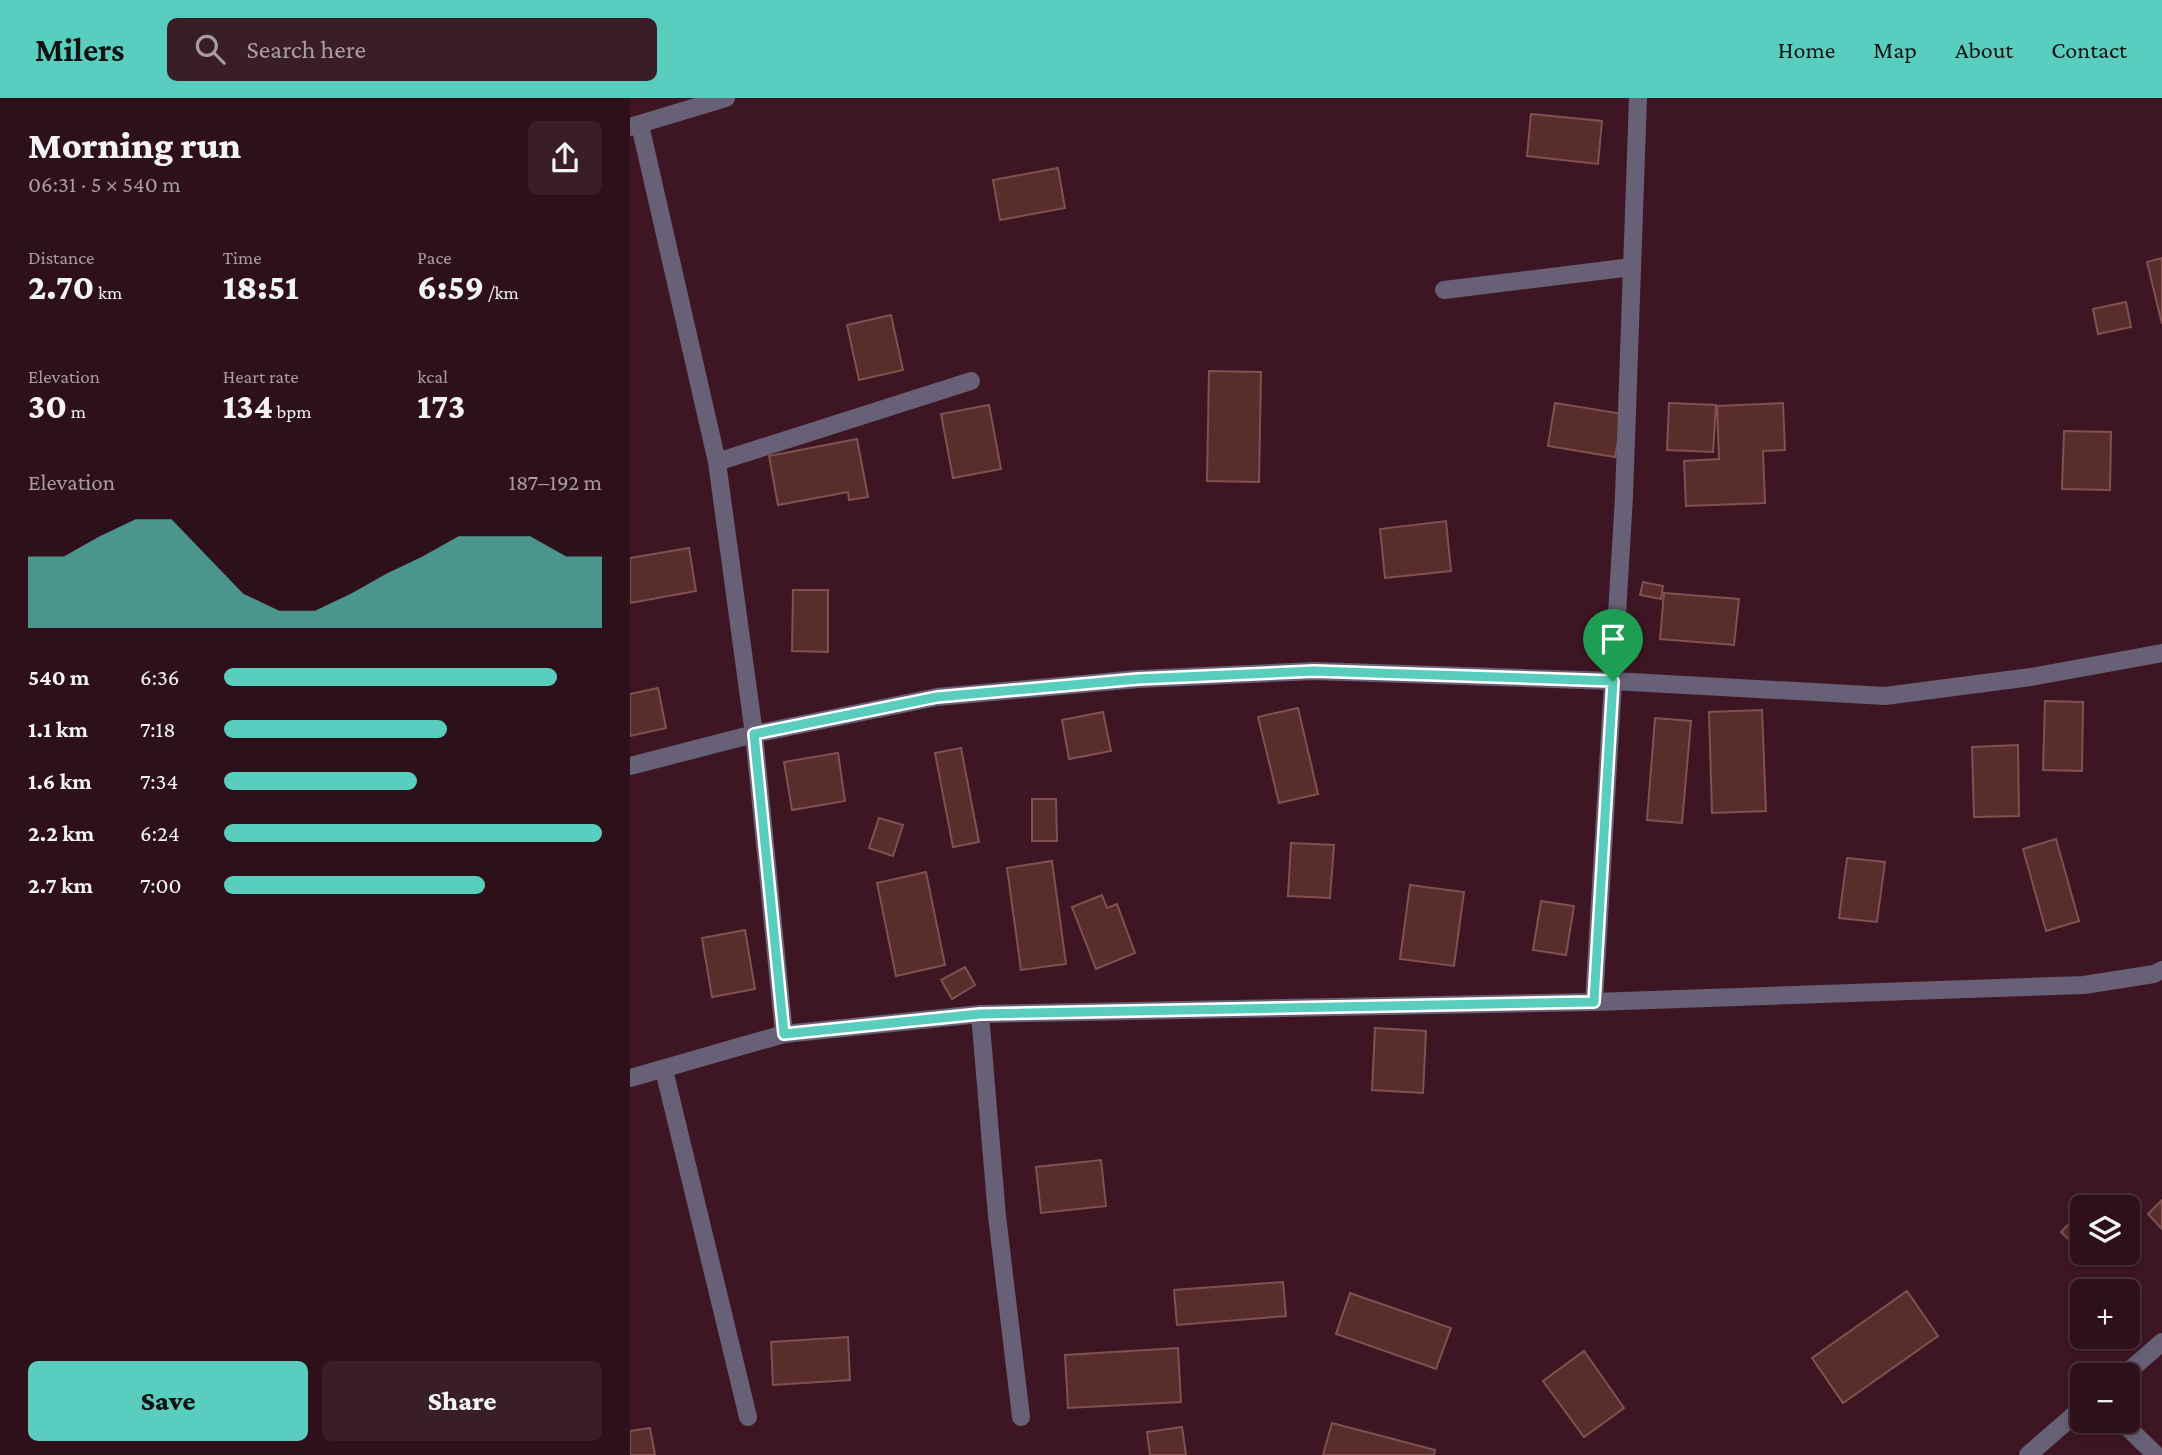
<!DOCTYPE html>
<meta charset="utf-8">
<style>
body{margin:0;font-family:"Crimson Pro",serif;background:#3a1e27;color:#f1f3f6;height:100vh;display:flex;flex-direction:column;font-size:26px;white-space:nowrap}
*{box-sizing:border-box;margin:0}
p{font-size:23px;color:#a79da2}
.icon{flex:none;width:38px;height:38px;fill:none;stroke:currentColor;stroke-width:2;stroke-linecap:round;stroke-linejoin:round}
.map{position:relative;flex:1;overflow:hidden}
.side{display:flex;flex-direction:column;background:#2e101a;width:630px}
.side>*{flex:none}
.controls{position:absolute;left:1440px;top:1097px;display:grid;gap:14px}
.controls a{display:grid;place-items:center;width:70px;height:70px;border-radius:10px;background:#2e101a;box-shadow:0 4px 10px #0003,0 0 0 2px #493039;font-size:35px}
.pin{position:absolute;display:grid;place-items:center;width:60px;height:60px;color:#fff;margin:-72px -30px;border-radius:50% 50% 50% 0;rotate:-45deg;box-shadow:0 0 7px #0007}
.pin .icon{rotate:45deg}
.round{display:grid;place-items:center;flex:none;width:74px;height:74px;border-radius:10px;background:#3a1e27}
.overview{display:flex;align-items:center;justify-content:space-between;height:119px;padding:0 28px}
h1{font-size:38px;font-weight:800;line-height:52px}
.figures{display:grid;grid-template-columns:repeat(3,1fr);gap:10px;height:119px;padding:7px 28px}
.figures div{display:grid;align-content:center}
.figures b{font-size:35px;font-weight:800}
.figures small{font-size:19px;font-weight:400}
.figures p{font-size:19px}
.chart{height:196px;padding:14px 28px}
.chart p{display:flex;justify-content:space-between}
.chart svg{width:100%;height:126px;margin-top:7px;fill:#5acebe;opacity:.7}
.primary-button{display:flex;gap:14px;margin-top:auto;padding:14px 28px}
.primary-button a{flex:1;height:80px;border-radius:10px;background:#5acebe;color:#111;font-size:28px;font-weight:800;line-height:80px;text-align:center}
.primary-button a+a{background:#3a1e27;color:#f1f3f6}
ul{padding:0 28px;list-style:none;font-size:23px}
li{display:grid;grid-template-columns:112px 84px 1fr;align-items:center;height:52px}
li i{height:18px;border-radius:9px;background:#5acebe}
header{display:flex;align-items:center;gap:42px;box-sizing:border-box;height:98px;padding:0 35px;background:#5acebe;color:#111}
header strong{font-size:33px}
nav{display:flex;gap:38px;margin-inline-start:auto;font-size:24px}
.search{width:490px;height:63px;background:#3a1e27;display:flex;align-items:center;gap:18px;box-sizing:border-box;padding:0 24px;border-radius:10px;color:#a79da2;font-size:26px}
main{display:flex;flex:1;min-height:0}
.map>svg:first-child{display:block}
.building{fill:#582d2b;stroke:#80514e;stroke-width:2}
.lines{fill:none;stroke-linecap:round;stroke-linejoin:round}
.minor{stroke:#686076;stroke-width:18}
.route-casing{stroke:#fff;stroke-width:14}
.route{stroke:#5acebe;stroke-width:9}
</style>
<header>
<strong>Milers</strong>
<div class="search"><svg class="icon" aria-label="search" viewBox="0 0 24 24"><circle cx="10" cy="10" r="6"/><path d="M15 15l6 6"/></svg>Search here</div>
<nav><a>Home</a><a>Map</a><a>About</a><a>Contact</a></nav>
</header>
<main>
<section class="side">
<div class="overview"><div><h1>Morning run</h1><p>06:31 · 5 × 540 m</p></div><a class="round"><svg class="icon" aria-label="share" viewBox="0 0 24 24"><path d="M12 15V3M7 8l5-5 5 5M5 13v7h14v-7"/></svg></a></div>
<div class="figures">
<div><p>Distance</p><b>2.70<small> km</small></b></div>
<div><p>Time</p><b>18:51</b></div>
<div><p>Pace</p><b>6:59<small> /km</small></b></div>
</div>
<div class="figures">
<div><p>Elevation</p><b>30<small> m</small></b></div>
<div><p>Heart rate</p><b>134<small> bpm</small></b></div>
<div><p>kcal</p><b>173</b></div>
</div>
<div class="chart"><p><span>Elevation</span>187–192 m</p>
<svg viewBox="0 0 160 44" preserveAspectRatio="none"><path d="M0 44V19L10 19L20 12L30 6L40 6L50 19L60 32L70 38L80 38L90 32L100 25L110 19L120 12L130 12L140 12L150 19L160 19V44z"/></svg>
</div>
<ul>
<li><b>540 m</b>6:36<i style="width:88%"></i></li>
<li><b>1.1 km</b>7:18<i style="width:59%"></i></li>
<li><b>1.6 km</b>7:34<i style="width:51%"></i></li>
<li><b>2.2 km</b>6:24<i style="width:100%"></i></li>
<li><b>2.7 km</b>7:00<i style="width:69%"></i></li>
</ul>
<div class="primary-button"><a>Save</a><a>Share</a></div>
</section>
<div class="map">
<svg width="1532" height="1357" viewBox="0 0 1532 1357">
<rect width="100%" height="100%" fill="#3e1623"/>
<path class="building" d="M901,16L972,23L968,66L897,58Z
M428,70L435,110L370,122L363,82Z
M1532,160V226L1517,164Z
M1496,204L1501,229L1468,236L1463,211Z
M261,217L273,272L229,282L217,227Z
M579,273L631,274L629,384L577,383Z
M925,305L993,316L985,359L918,348Z
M1039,305L1086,307L1083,354L1037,352Z
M1153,305L1155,352L1133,353L1135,405L1056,408L1054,363L1089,361L1087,308Z
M359,307L371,371L323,380L311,316Z
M1434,333L1481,334L1480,392L1432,391Z
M227,341L238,399L219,402L218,394L148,407L139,358Z
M816,423L821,473L755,480L750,431Z
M59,450L66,493L0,505V460Z
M1013,484L1033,488L1031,501L1010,497Z
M163,492H198V554L162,553Z
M1034,495L1109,501L1104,547L1030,541Z
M28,590L36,630L0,638V596Z
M1415,603L1453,604L1452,673L1413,672Z
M668,610L688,696L649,705L628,619Z
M1132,612L1136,713L1082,715L1079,614Z
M473,614L481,653L439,661L432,622Z
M1025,620L1061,623L1052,725L1017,722Z
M1388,647L1389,718L1344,719L1342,649Z
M331,650L349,744L323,749L305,655Z
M208,655L215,703L162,712L154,664Z
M402,701H426L427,743H402Z
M249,720L273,727L263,758L239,750Z
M1426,741L1449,823L1416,833L1393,751Z
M661,745L704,747L700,800L658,798Z
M1217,760L1255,764L1247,824L1209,820Z
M422,763L436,866L391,872L377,770Z
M296,774L315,867L266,878L247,785Z
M780,787L834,794L824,868L770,861Z
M472,797L477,810L487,806L505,855L466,871L442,809Z
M911,803L944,808L936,857L903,852Z
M115,832L125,891L82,899L72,840Z
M335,869L345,887L322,901L311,882Z
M745,930L796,933L793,995L742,992Z
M471,1062L476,1108L411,1115L406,1069Z
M1464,1100L1473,1110H1455Z
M1532,1102V1131L1518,1116Z
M1452,1112V1154L1431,1134Z
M653,1184L656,1218L547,1227L544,1192Z
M1277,1193L1308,1238L1213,1305L1182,1260Z
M720,1195L821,1230L806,1271L706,1236Z
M218,1239L220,1282L143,1287L141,1244Z
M548,1250L551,1304L438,1310L435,1257Z
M954,1253L994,1310L954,1339L913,1283Z
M702,1325L805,1352L804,1357H693Z
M552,1329L556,1357H520L517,1334Z
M20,1330L25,1357H0V1333Z"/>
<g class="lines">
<path class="minor" d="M10,27L87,364L124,636L154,936
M0,29L96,0
M814,192L1002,169
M87,364L341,283
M0,668L124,636L307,599L508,581L684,573L983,583L1255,598L1401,579L1532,555
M964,904L994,398L1008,0
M350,916L367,1118L391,1319
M34,972L118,1319
M0,980L154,936L350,916L964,904L1454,887L1524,876L1532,872
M1493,1278L1532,1244
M1491,1323L1526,1357
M1398,1357L1452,1310"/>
</g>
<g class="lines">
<g class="route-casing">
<path id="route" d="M684,573L983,583L964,904L350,916L154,936L124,636L307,599L508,581Z"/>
</g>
<use href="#route" class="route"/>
</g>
</svg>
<div class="controls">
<a><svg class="icon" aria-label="layers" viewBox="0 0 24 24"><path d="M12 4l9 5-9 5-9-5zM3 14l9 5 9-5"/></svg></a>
<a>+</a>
<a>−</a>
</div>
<div class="pin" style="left:983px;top:583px;background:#1e9e55"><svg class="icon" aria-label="arrive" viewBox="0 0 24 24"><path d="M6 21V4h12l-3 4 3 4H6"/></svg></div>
</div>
</main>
